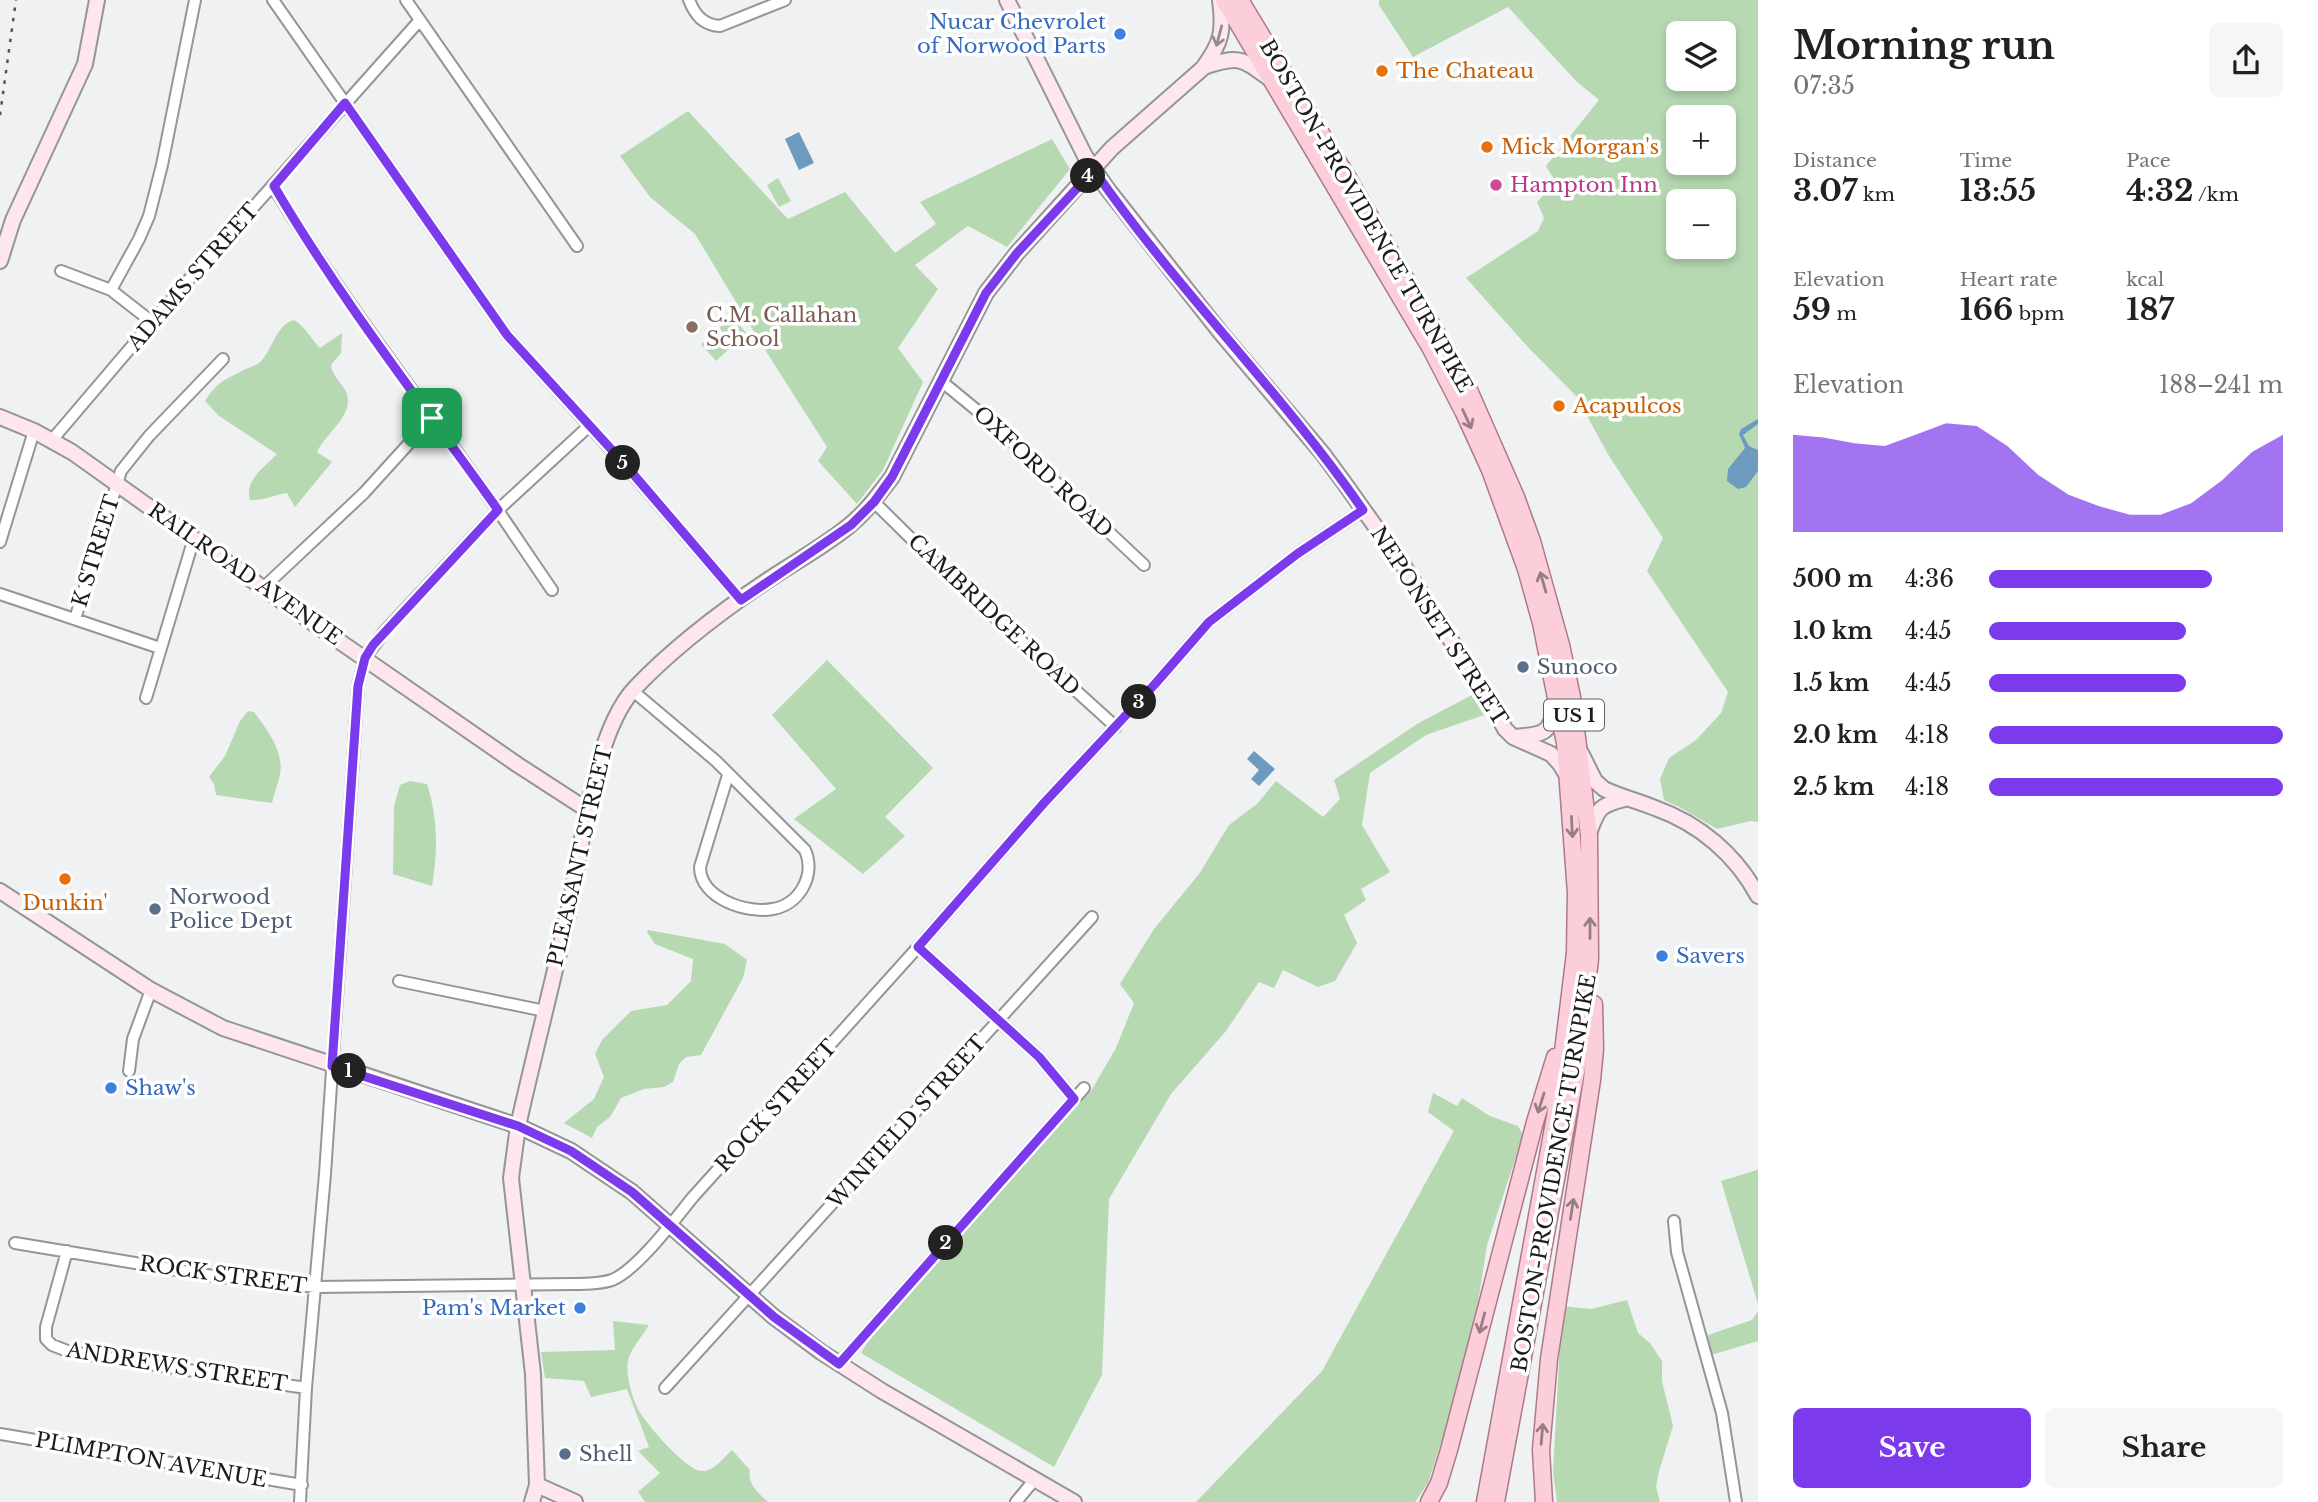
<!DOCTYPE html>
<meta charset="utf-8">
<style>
body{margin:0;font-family:"Libre Baskerville",serif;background:#f6f6f6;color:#202124;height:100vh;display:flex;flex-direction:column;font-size:26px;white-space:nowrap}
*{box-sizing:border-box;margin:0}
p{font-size:23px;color:#757577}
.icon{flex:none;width:38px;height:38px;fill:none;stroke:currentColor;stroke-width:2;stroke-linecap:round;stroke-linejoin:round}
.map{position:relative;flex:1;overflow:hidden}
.sheet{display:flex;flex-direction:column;background:#fff;width:560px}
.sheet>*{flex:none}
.buttons{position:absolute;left:1666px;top:21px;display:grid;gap:14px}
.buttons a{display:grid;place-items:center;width:70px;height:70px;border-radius:10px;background:#fff;box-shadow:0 4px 10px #0003;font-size:35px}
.pin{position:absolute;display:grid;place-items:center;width:60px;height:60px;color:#fff;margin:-30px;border-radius:14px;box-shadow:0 4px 10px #0006}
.km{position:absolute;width:35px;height:35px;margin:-18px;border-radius:50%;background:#222;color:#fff;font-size:19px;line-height:35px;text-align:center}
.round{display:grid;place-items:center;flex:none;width:74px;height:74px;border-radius:10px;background:#f6f6f6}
.headline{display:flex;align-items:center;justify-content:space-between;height:119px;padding:0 35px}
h1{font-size:38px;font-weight:700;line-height:52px}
.stats{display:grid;grid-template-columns:repeat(3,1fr);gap:10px;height:119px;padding:7px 35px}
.stats div{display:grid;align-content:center}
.stats b{font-size:30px;font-weight:700}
.stats small{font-size:19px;font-weight:400}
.stats p{font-size:19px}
.chart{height:196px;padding:14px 35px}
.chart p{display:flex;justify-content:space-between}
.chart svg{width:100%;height:126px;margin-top:7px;fill:#7c3aed;opacity:.7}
.primary-button{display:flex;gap:14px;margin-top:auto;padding:14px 35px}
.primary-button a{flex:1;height:80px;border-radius:10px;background:#7c3aed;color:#fff;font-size:28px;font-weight:700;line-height:80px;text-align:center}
.primary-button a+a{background:#f6f6f6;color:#202124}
ul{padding:0 35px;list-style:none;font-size:23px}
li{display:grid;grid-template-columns:112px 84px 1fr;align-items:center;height:52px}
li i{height:18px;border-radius:9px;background:#7c3aed}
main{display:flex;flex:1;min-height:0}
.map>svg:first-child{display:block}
.green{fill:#b6d9b2;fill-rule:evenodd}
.water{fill:#6d9bbf}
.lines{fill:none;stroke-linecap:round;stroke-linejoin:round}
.street-casing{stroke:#959597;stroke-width:14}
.secondary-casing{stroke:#959597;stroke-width:18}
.primary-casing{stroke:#ac7a88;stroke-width:19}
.street{stroke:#fff;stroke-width:10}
.secondary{stroke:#fde6ed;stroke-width:14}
.primary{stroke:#fbceda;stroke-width:16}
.rail{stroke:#545455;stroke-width:2.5;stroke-dasharray:3.5 7;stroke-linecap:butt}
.oneway{stroke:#988b8f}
.oneway2{stroke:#977e84}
.route-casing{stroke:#fff;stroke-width:14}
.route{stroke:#7c3aed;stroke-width:9}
.shop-dot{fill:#3f7fe0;stroke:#fff;stroke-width:2.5}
.food-dot{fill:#e8710a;stroke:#fff;stroke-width:2.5}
.hotel-dot{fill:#d1479c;stroke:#fff;stroke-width:2.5}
.education-dot{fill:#8d6e63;stroke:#fff;stroke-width:2.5}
.service-dot{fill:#5c6f8a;stroke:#fff;stroke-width:2.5}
.labels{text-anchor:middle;stroke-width:7;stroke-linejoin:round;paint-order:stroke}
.shield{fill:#fff;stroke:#606060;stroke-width:2}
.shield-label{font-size:19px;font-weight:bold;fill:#1c1c1c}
.shop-label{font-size:21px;fill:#366cbe;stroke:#fff;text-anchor:end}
.food-label{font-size:21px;fill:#c56008;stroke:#fff;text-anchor:start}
.hotel-label{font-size:21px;fill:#b23c85;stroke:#fff;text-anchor:start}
.street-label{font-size:21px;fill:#1c1c1c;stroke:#fff}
.education-label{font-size:21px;fill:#785e54;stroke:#fff;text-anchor:start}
.service-label{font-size:21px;fill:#4e5e75;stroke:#fff;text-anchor:start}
</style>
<main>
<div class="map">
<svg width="1758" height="1502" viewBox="0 0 1758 1502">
<rect width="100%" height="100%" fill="#f0f1f3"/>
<path class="green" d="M1379,0H1758V822L1751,821L1717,829L1681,808L1664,800L1660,779L1669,758L1696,740L1721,713L1728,692L1647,571L1663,538L1609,456L1576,396L1527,346L1466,278L1538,231L1544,218L1537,202L1556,182L1546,166L1599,100L1577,82L1508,7L1413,57L1379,5ZM1678,33H1724V79H1678ZM1678,117H1724V163H1678ZM1678,201H1724V247H1678Z
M688,111L788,219L845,192L895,253L936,224L920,202L1052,139L1070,169L1007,247L968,226L915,265L938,289L898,348L923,382L883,470L857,504L818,461L827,447L762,345L695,234L650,197L620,156Z
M778,178L791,201L779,207L767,185Z
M733,317L747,334L734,345L719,328Z
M294,320C306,327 310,338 320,348L342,333L341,353L331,365C332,377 343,383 347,394C354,416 324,435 317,452L332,462L295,507L287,493C274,495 263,501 250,500C244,480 265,467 277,454L219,416L205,401C217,382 224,380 244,370C248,368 255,366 259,363C272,352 276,324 294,320Z
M714,333L729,349L716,361L701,344Z
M827,660L933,768L885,817L905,836L863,874L794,819L836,789L772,715Z
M1472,695L1484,715L1426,735L1370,773L1362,825L1390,872L1361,889L1366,900L1344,915L1357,943L1335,981L1318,987L1283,970L1274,988L1259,982L1226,1031L1171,1094L1109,1199L1102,1375L1054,1467L861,1353L870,1338L1091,1091L1116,1048L1134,1003L1120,984L1154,929L1199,874L1229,825L1257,804L1276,781L1323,817L1340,799L1334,780L1417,724Z
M248,711L254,712C268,731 284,751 280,775C278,784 274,793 272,803L216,795L214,784L209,777L225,756L240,721Z
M410,781L427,784C438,818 438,851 432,886L393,874L394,806L400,785Z
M648,930L725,944L747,960L743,978L701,1055L686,1057L679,1064L673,1082L664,1087L644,1089L621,1098L610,1117L597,1127L592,1138L564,1123L594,1099L604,1077L595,1054L602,1040L631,1011L667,1005L691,981L693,959L655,944L647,932Z
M1433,1093L1457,1106L1462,1098L1490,1116L1518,1126L1523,1135L1487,1245L1476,1315L1453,1406L1428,1483L1415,1502H1196L1322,1371L1454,1131L1428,1112Z
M1757,1170H1758V1304L1721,1181Z
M1627,1300L1638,1333L1650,1343L1662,1361V1381L1673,1426L1659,1471L1656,1487L1660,1502H1557L1553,1472L1562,1306L1591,1309Z
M1758,1311V1341L1711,1355L1708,1335L1752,1320Z
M613,1321L649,1325C643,1335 633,1346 629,1357C624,1372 632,1398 639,1411C647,1425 685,1469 701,1471C714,1472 723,1458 732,1450L750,1470C747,1484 758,1493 768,1502H645L638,1492L660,1473L638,1451L649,1447L627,1389L591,1397L584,1381L545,1378L541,1352L615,1350Z"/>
<path class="water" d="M799,132L814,163L799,170L785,139Z
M1758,419V424L1743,435L1749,446L1758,450V471L1746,487L1738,489L1727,481L1728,469L1745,448L1739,434L1741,429Z
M1254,751L1275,769L1259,786L1251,779L1259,770L1247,759Z"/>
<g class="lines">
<g class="street-casing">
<path id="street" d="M273,0L507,335L625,465L741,600
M406,0L577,246
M689,0C695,15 703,25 720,26L785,0
M273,186C322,267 378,343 433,419C475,475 513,533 552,590
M61,271L111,290
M152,322L111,290L139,239L149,216L162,165L195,0
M940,380L996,426L1144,565
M52,440L184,285L420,20
M874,502L944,571L1116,727
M0,542L34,431
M264,587L364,493L432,418
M0,594L160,648
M75,619L121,471L149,436L223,359
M633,691L716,761L805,850C816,875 800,904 773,909C746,914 700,898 700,867L728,775
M146,698L194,538
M918,947L1039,1057L1074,1099
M399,981L545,1011
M129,1071L133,1039L151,990
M1674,1221L1677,1252L1722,1413L1736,1502
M15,1243L213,1276L316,1287L573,1284C586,1284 600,1284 612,1280C637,1270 675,1219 693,1197L918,947L1044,803L1155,684L1209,622L1297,554L1363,510
M67,1251L46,1327V1339L52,1345L70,1352L306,1388
M839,1364L1084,1088
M665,1388L1092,917
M0,1434L302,1485
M300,1502L306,1388L325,1174L358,686L365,658L384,632L498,510L589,426
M1016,1502L1035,1479"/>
</g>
<g class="secondary-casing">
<path id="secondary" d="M1007,0L1085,156L1106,187L1220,332L1323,454L1345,484L1405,568L1487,697L1505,729L1513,737L1551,754L1560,764L1568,777
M1204,67C1239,55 1241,58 1270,79
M0,261L13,220L85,64L97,0
M0,417L34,431L72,452L287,605L518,765L589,811
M1515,737C1547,734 1549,734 1557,702
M1581,753L1595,781L1604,789C1621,797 1638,801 1655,808C1700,824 1736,855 1758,896
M1589,833C1598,809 1599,805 1625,799
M0,891L151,990L223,1028L518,1126L571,1151L632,1192L774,1317L821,1352L882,1391L1074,1502
M537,1485L575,1502
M532,1502L537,1485L533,1374L511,1178L518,1126C534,1054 553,982 569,909C582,848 593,733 635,688C675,646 723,610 771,578C798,560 826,545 850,525C867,511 879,494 892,477L986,293L1017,253L1112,148L1203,68C1222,42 1224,31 1220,0"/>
</g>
<g class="primary-casing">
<path id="primary" d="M1224,0L1431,349L1464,413L1490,470L1526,569L1541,623L1565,743L1576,893L1575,953L1555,1117L1485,1502
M1240,0L1348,178L1469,390L1516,497L1532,541L1561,645L1572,697L1589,835L1590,959L1577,1067L1496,1502
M1429,1502L1439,1483L1449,1450L1535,1122L1555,1057
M1544,1502L1541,1450L1549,1359L1592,1080L1595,1049L1594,1004"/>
</g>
<use href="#street" class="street"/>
<use href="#secondary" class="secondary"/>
<use href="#primary" class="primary"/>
<path class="rail" d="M0,115L16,0"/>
</g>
<defs><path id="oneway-shaft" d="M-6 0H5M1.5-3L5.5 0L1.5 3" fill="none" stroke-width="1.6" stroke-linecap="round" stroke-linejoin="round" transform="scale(1.75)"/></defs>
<use class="oneway" href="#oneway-shaft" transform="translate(1219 36) rotate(105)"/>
<g class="oneway2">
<use href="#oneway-shaft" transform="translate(1467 419) rotate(65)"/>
<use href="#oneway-shaft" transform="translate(1543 582) rotate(-106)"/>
<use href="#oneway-shaft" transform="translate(1572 827) rotate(87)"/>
<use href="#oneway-shaft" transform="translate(1590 928) rotate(-90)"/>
<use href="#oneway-shaft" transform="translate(1541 1103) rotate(107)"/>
<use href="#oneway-shaft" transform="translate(1572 1209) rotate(-81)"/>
<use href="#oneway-shaft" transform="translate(1482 1323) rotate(105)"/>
<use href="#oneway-shaft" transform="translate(1542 1434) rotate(-85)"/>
</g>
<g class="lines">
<g class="route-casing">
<path id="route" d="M345,103L507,335L622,461L741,600L851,525L874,502L892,477L986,293L1017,253L1094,170C1176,289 1281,391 1363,510L1297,554L1209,622L1155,684L1044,803L918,947L1039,1057L1074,1099L839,1364L774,1317L632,1192L571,1151L518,1126L332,1066L358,686L365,658L373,645L498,510C422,403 340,299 274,186Z"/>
</g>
<use href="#route" class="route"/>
</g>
<g class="shop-dot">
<circle cx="1120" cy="34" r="7"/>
<circle cx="1662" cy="956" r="7"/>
<circle cx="111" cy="1088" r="7"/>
<circle cx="580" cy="1308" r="7"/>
</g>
<g class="food-dot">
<circle cx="1382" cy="71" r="7"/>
<circle cx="1487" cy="147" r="7"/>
<circle cx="1559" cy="406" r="7"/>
<circle cx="65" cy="879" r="7"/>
</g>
<circle class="hotel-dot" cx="1496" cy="185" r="7"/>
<circle class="education-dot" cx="692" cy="327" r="7"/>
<g class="service-dot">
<circle cx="1523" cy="667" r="7"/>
<circle cx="155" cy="909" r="7"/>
<circle cx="565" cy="1454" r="7"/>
</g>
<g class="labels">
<rect class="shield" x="1544" y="699.5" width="60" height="31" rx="5"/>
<g class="shield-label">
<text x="1574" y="722">US 1</text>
</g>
<g class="shop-label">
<text x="1106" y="29">Nucar Chevrolet<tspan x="1106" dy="24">of Norwood Parts</tspan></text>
<text x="1676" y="963" text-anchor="start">Savers</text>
<text x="125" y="1095" text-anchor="start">Shaw's</text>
<text x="566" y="1315">Pam's Market</text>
</g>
<g class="food-label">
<text x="1396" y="78">The Chateau</text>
<text x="1501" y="154">Mick Morgan's</text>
<text x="1573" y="413">Acapulcos</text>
<text x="65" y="910" text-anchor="middle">Dunkin'</text>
</g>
<g class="hotel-label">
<text x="1510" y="192">Hampton Inn</text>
</g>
<g class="street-label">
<text transform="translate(1366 216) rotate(60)" y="7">BOSTON-PROVIDENCE TURNPIKE</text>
<text transform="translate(193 277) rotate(-49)" y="7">ADAMS STREET</text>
<text transform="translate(1043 472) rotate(43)" y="7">OXFORD ROAD</text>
<text transform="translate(96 551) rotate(-73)" y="7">K STREET</text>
<text transform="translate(245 574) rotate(35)" y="7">RAILROAD AVENUE</text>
<text transform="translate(994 615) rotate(43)" y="7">CAMBRIDGE ROAD</text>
<text transform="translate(1439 626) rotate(57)" y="7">NEPONSET STREET</text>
<text transform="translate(580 856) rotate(-77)" y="7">PLEASANT STREET</text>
<text transform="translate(776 1106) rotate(-48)" y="7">ROCK STREET</text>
<text transform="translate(907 1122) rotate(-48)" y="7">WINFIELD STREET</text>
<text transform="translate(1554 1173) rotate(-80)" y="7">BOSTON-PROVIDENCE TURNPIKE</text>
<text transform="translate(223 1275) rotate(8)" y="7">ROCK STREET</text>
<text transform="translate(177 1367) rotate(9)" y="7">ANDREWS STREET</text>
<text transform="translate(151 1460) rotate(10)" y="7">PLIMPTON AVENUE</text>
</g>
<g class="education-label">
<text x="706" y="322">C.M. Callahan<tspan x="706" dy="24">School</tspan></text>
</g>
<g class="service-label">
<text x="1537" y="674">Sunoco</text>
<text x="169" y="904">Norwood<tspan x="169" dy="24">Police Dept</tspan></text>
<text x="579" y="1461">Shell</text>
</g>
</g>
</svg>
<div class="buttons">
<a><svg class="icon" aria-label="layers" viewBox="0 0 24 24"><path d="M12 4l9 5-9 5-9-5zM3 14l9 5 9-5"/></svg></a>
<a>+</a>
<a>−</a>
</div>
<div class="pin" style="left:432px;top:418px;background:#1e9e55"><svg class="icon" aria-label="arrive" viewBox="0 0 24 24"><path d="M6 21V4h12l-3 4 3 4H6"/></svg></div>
<b class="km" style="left:349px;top:1071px">1</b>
<b class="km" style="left:946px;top:1243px">2</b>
<b class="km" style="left:1139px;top:702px">3</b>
<b class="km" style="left:1088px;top:176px">4</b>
<b class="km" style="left:623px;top:463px">5</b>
</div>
<section class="sheet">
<div class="headline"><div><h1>Morning run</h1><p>07:35</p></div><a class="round"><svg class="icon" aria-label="share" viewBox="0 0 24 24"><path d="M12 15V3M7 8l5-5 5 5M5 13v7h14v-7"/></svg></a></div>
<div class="stats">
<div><p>Distance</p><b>3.07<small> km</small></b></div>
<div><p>Time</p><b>13:55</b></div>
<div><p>Pace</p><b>4:32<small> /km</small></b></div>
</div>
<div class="stats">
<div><p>Elevation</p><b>59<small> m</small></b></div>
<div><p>Heart rate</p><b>166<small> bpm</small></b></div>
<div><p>kcal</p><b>187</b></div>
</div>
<div class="chart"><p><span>Elevation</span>188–241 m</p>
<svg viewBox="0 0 160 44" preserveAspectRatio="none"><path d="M0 44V10L10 11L20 13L30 14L40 10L50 6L60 7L70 14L80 24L90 31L100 35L110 38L120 38L130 34L140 26L150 16L160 10V44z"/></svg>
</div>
<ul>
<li><b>500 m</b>4:36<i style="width:76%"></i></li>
<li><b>1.0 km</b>4:45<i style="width:67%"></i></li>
<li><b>1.5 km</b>4:45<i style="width:67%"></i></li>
<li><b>2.0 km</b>4:18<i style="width:100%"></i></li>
<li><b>2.5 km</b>4:18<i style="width:100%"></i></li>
</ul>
<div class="primary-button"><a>Save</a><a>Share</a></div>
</section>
</main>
